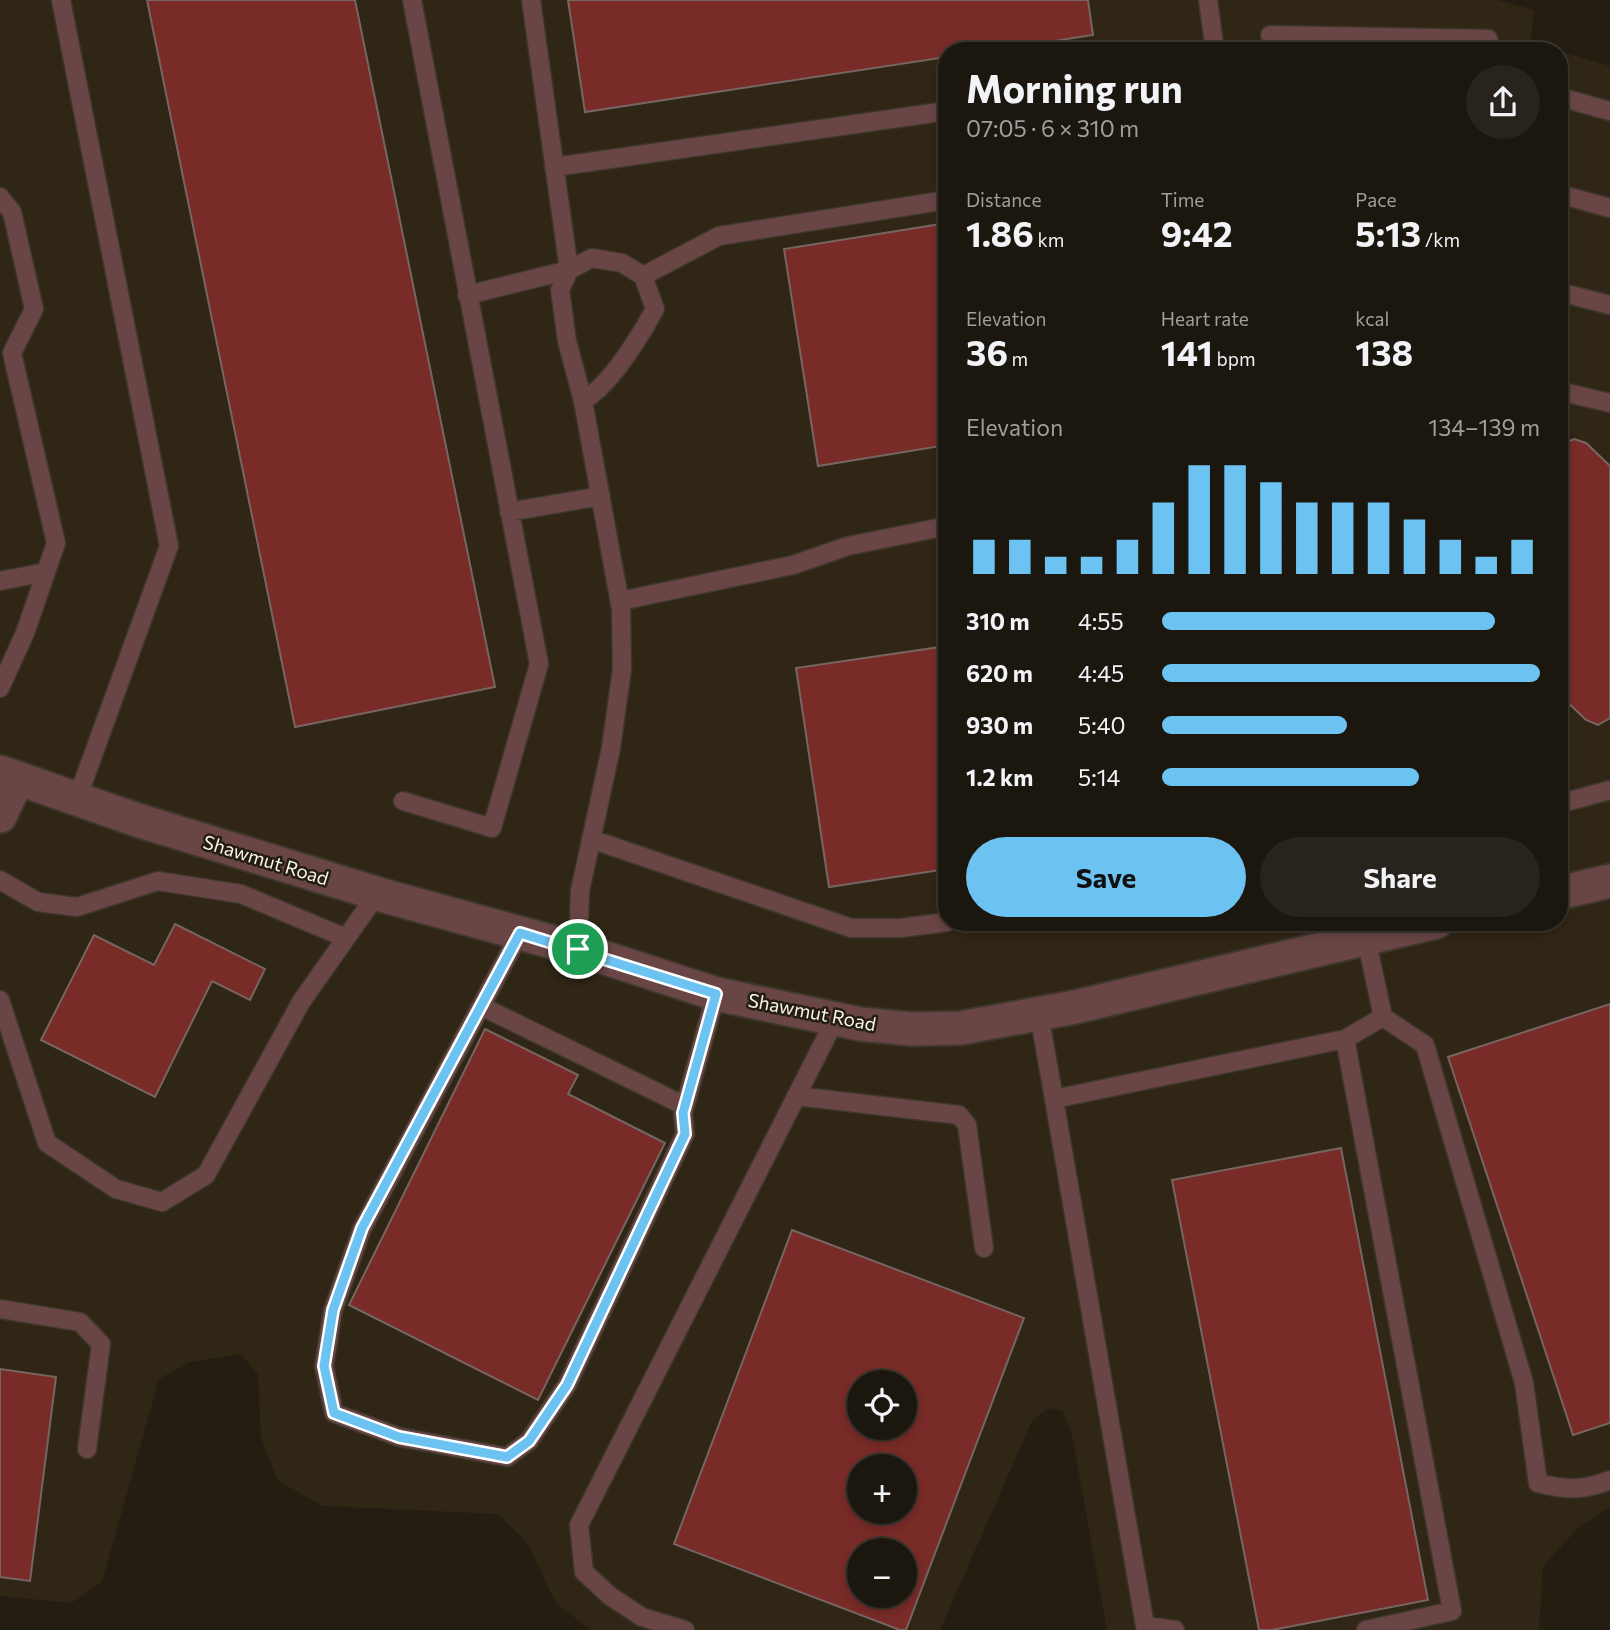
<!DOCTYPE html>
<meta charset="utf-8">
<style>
body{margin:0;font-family:Commissioner,sans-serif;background:#28231c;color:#f1f3f6;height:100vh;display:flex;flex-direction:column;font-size:26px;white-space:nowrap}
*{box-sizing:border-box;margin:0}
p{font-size:23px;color:#a09f9e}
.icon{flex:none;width:38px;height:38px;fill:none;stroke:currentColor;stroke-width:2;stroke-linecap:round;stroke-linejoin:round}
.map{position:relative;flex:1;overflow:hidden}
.sheet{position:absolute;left:938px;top:42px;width:630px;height:889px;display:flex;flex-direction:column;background:#1b160e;border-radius:28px;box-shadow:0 4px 10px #0003,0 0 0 2px #39352e}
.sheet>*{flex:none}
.controls{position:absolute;left:847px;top:1370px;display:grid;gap:14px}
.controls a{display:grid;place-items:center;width:70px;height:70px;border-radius:50%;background:#1b160e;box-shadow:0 4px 10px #0003,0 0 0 2px #39352e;font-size:35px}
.pin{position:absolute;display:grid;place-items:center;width:60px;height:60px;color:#fff;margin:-30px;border:4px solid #fff;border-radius:50%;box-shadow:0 2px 7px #0007}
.round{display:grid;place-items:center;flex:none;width:74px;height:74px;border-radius:37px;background:#28231c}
.summary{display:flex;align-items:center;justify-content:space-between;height:119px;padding:0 28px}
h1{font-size:38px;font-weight:700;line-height:52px}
.figures{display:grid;grid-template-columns:repeat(3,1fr);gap:10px;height:119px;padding:7px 28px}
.figures div{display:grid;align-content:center}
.figures b{font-size:35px;font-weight:700}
.figures small{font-size:19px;font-weight:400}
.figures p{font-size:19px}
.chart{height:196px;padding:14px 28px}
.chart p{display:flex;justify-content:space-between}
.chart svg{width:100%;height:126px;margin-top:7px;stroke:#6cc3f2;stroke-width:6}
.button{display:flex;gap:14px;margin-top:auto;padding:14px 28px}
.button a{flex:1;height:80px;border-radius:42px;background:#6cc3f2;color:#111;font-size:28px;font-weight:700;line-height:80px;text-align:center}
.button a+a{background:#28231c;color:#f1f3f6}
ul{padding:0 28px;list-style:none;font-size:23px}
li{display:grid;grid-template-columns:112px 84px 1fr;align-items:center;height:52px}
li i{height:18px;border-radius:9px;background:#6cc3f2}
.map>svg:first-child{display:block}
.built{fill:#302615;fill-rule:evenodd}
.building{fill:#782b27;stroke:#766563;stroke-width:2;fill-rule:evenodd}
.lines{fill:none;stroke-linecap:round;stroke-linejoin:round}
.lane-casing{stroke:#3e372c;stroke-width:21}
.street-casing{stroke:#3e372c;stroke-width:37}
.lane{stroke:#694545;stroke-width:18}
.street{stroke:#694545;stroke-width:33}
.route-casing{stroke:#fff;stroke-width:14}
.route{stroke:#6cc3f2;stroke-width:9}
.labels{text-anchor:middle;stroke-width:5;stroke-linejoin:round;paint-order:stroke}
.street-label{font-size:19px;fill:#f9f4ed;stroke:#241d12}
</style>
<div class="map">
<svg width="1610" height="1630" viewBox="0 0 1610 1630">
<rect width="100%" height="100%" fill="#241d12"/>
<path class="built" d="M0,0H1497L1534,10L1530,43L1557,51H947V922H1559V51L1610,66V1507L1579,1527L1543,1566L1539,1630H1107L1072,1435L1063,1411L1048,1408L1032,1421L940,1630H591L556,1603L526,1541L498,1514L323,1506L278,1481L261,1438L258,1375L241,1354L190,1362L159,1379L102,1582L71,1603L0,1596ZM859,1382H905V1428H859ZM859,1466H905V1512H859ZM859,1550H905V1596H859Z"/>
<path class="building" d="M147,0H355L495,687L295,727Z
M568,0H1088L1093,35L990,51H947V57L585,112Z
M947,223V445L818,466L784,249Z
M1574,439L1586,443L1610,466V718L1598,725L1586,720L1559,694V446Z
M947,646V869L829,887L796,668Z
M175,924L265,969L250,1000L212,981L155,1097L41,1040L94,935L154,965Z
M1610,1004V1423L1573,1435L1448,1057Z
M485,1029L578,1075L568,1094L665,1143L538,1400L349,1305Z
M1341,1148L1428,1600L1272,1630H1259L1172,1180Z
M792,1230L1024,1318L906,1630H900L674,1544ZM859,1382H905V1428H859ZM859,1466H905V1512H859ZM859,1550H905V1596H859Z
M0,1369L56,1377L30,1581L0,1577Z"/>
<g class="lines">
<g class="lane-casing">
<path id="lane" d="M61,0L169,546L77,799
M1208,0L1215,51
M1270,35L1488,39L1492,51
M1559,97L1610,111
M554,167L947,111
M1559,194L1610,208
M0,197L12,212L34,309L12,353L56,543L25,633L0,688
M643,276L719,236L947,200
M1559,292L1610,305
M467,295L569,270L531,0
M1559,391L1610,403
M509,512L601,496
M0,581L46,572
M620,601L793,565L848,546L947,526
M403,801L492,828L539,664L412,0
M1559,804L1610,790
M591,839L851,928H901L947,922
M0,880L38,902L77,907L158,881L241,894L346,938
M520,933L362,1229L333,1310L324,1366L334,1413L399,1437L507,1457L529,1441L567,1385L685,1134L683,1113L716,994
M1366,938L1383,1017L1425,1045L1524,1383L1538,1483C1565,1490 1584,1491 1610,1480
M578,949L580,891L611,748L622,669L621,609L583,401C611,384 639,338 655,309L643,276L622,263L592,258L569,270L560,290L567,341L583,401
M0,1000L47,1143L116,1189L162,1202L206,1175L301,1002L377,894
M481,1006L685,1106
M1039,1014L1054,1099L1345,1039L1383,1017
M1345,1039L1452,1611L1366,1630
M796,1096L959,1115L967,1125L984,1248
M1054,1099L1145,1626L1175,1630
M0,1309L80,1322L101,1344L87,1449
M685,1630L642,1617L610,1596L584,1572L579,1525L836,1018"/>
</g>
<g class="street-casing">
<path id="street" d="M0,772L137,820L385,896L578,949L716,994L860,1024L911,1029L961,1028L1075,1007L1436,922
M0,816L18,778
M1559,893L1610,881"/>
</g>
<use href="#lane" class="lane"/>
<use href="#street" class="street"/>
</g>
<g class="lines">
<g class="route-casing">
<path id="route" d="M520,933L716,994L683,1113L685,1134L567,1385L529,1441L507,1457L399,1437L334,1413L324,1366L333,1310L362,1228Z"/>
</g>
<use href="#route" class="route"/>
</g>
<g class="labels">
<g class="street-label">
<text transform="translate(266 860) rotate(17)" y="7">Shawmut Road</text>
<text transform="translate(812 1012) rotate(11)" y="7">Shawmut Road</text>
</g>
</g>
</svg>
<div class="controls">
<a><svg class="icon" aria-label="locate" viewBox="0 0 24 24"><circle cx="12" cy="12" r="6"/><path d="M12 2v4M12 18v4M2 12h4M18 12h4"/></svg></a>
<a>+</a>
<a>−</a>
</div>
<div class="pin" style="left:578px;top:949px;background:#1e9e55"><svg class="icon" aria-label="arrive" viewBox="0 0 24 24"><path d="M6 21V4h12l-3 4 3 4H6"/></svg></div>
<section class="sheet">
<div class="summary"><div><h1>Morning run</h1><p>07:05 · 6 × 310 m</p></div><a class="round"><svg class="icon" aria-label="share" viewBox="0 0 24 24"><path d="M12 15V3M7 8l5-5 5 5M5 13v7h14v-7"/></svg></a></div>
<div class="figures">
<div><p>Distance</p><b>1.86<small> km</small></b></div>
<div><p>Time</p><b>9:42</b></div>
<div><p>Pace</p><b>5:13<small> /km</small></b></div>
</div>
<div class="figures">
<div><p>Elevation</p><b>36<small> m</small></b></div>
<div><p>Heart rate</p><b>141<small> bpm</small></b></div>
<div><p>kcal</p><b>138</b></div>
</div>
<div class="chart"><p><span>Elevation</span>134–139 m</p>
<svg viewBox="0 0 160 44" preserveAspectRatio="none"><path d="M5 44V32M15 44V32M25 44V38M35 44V38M45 44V32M55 44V19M65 44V6M75 44V6M85 44V12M95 44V19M105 44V19M115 44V19M125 44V25M135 44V32M145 44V38M155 44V32"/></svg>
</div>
<ul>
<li><b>310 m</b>4:55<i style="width:88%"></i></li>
<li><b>620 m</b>4:45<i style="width:100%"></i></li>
<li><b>930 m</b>5:40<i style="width:49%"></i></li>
<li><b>1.2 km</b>5:14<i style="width:68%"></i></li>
</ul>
<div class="button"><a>Save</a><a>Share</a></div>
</section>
</div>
